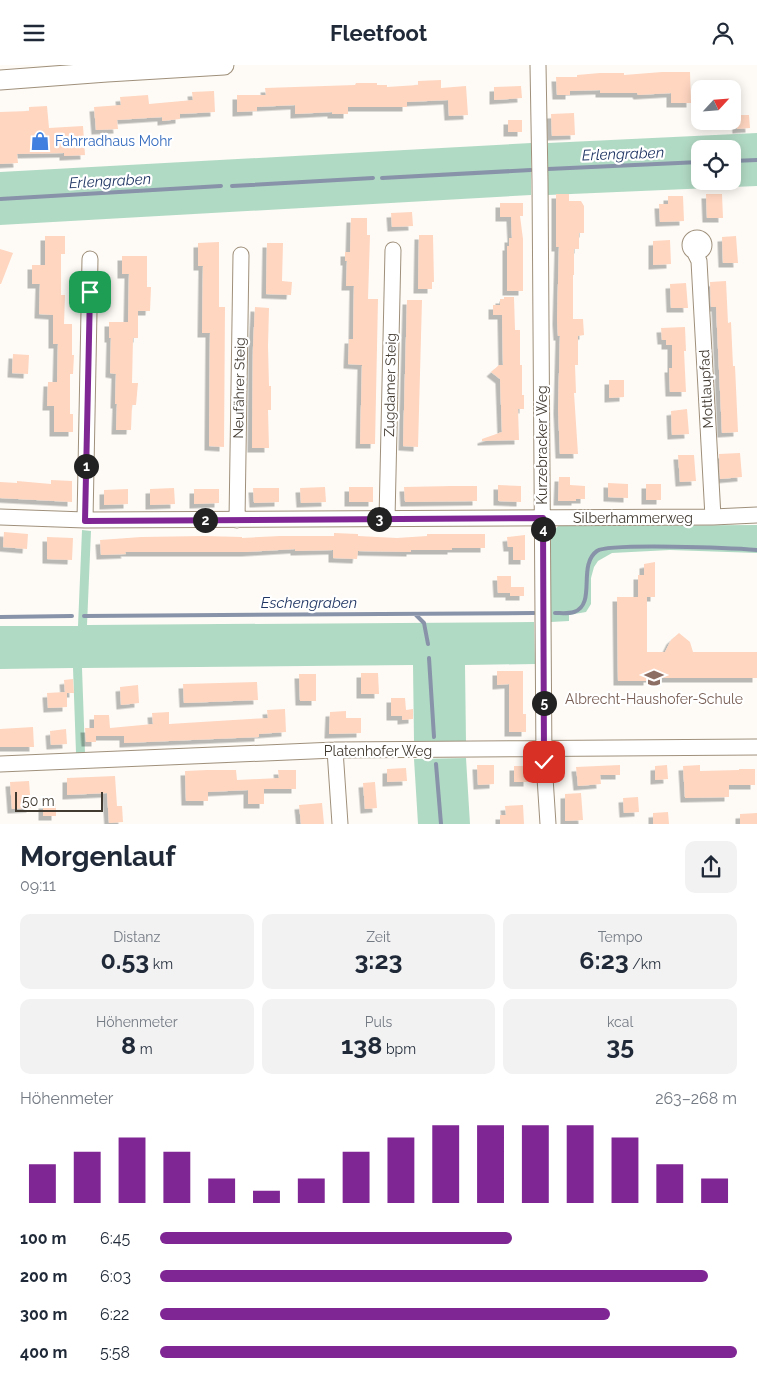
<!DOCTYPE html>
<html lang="de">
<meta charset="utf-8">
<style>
body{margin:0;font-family:Raleway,sans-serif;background:#f2f2f3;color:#1f2937;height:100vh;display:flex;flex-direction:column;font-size:19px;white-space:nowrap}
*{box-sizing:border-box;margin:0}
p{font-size:16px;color:#747a83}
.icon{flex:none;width:28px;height:28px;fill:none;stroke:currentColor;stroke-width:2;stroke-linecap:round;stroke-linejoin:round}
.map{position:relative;height:759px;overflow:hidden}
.sheet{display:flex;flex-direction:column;background:#fff;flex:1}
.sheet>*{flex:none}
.needle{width:32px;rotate:64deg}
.fabs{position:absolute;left:691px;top:15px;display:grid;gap:10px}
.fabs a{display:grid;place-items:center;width:50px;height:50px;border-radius:10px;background:#fff;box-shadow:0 2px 12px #0003;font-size:25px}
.scale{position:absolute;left:15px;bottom:12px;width:88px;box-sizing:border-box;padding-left:5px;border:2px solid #413a31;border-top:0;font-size:14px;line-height:18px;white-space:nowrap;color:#413a31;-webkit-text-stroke:4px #fff;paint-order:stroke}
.pin{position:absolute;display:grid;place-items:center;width:42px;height:42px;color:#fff;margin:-21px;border-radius:10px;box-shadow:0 2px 8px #0006}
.km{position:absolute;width:25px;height:25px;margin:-12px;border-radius:50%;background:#222;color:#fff;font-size:14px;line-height:25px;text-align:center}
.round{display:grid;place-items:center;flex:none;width:52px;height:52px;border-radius:10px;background:#f2f2f3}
.headline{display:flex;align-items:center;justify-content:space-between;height:85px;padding:0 20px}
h1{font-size:28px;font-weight:700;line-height:38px}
.figures{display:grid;grid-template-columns:repeat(3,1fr);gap:8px;height:85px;padding:5px 20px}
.figures div{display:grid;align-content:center;border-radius:10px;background:#f2f2f3;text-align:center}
.figures b{font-size:25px;font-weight:700}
.figures small{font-size:14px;font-weight:400}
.figures p{font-size:14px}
.chart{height:140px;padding:10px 20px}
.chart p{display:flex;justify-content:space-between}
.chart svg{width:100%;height:90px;margin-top:5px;stroke:#7f2694;stroke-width:6}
ul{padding:0 20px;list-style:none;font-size:16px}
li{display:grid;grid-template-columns:80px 60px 1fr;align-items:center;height:38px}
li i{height:12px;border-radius:6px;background:#7f2694}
header{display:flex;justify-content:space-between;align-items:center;height:65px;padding:0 20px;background:#fff;font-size:22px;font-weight:700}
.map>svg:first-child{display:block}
.green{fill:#b1dac4;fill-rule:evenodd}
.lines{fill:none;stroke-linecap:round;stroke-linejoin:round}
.stream{stroke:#8893a9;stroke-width:4}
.building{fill:#ffd6c0;filter:url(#shadow)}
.minor-casing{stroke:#9f907b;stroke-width:17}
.major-casing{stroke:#9f907b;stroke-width:21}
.minor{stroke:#fff;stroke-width:15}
.major{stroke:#fff;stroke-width:19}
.route-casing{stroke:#fff;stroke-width:10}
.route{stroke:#7f2694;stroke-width:6}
.labels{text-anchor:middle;stroke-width:4.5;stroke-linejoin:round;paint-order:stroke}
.shop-label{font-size:14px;fill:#366cbe;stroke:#fff;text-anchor:start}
.street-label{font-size:14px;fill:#413a31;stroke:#fff}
.education-label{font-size:14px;fill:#785e54;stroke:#fff}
.water-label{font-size:15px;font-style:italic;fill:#203664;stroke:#fff}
</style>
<header><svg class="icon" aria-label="menu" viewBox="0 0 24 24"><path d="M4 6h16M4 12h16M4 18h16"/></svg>Fleetfoot<svg class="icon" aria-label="person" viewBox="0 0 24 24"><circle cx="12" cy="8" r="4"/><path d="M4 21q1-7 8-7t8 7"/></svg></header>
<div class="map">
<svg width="757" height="759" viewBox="0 0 757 759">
<defs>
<filter id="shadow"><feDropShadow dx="-4.5" dy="4.5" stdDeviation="0" flood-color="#0004"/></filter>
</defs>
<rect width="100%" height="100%" fill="#fefbf6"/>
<path class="green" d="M757,68V121L548,130V78ZM700,84H732V116H700Z
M531,78V130L0,160V107Z
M757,460V488L670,485L612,488L598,496L594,502L591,513V539L586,547L569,550V556L551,557V469L558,461Z
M82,465L91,466L87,560L534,557L535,599L465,600L466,677H414L413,600L82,603L85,688H76L73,603L0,604V561H78Z
M466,693L470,759H418L414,694Z"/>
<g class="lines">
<path class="stream" d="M732,96L757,95
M548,104L700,97
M382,113L531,105
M232,121L373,113
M0,134L221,121
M555,548C561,548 568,549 574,547C597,539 577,500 597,486C609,478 734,483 757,485
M416,550L424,558L428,579
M84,551L534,548
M0,552L72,551
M429,593L434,672
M436,699L441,759"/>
</g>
<path class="building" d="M662,7H690L691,38H671V28L638,30L637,28H600V25L570,26V30H557L556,12H577V10L600,8H624V10Z
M441,15V23L466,21L468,50L449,51L448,35L407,37V42H348V49H332V47L295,49V40L257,42V46L237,47V30H266L265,23L355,20L356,18H377V20H387V22L418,20V16Z
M521,21L522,33L494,35V22Z
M214,26L215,47L180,49V54L162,56V52L117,55L118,64L96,65L94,42L121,40L120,32L148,30L149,39L193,35L192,27Z
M47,41L49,63L83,61L85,90L64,91V88L17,89L18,98L0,99V47L29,46V42Z
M574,48L575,70L552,71L551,49Z
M736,50H749L750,63L737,64Z
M508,55H522V67H508Z
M556,129H569V136H581L584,141V168H579V184H574V210H573V254H583L584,270L578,271V300H575L576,328H574L578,389H560L558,344L560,271H558L557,255L559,182H556Z
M706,129H722L723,153H707Z
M668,131H683L684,156L660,157L659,139H668Z
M500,138H523V151H520L523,174V226H507V181H509V173H512L511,152H500Z
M412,147L413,161L392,162L391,148Z
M351,153H367V170H370L368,234H378L375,379H360L362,300L348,299L349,274H353L354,221H346L347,196H345V187H350Z
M419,170H433L434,217H432V224H418Z
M45,171H65V189H61V230H65L64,259H72V290H74L73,309H70V349H73V367H54V341H47L48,317H57L58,279H53V250L39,249L40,219H32V200H45Z
M736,171L738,198H723L722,172Z
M670,175L671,199L653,200V176Z
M219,177V242H225L224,382L209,381L210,268H202L203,201H198V178Z
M267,178H283L282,216L292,217L291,230L266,229Z
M0,184L13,188L1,219H0Z
M122,191H147V222H151L150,246H138V273H133L132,318H138L136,340H132L131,365H116L117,339H115L116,309L110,308L111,273H109V257H128L129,209H122Z
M726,216L728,258L731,257L733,301H735L738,367L722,368L716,242H711L710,217Z
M686,218L688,243H671L670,219Z
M504,232H514L515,265H520V300H522V330H524V344H518L519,375L482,376V374L502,367L500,314L491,307L499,300H503L502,250H493V240H500V234H504Z
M407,235H422L418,382L403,381Z
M255,242L269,243L268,281L269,321H271V345H268L269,383H252L253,281Z
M685,262L686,286H684L686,327H670L669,303H672V280H666V275H662L661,263Z
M13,289L29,290L28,309L12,308Z
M609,315H624V332L609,333Z
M687,344L689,369L672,370L671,346Z
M740,388L742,412L720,414L719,389Z
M678,390H694L696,416L680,417Z
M559,412H570V420L585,421V434H576V436H558Z
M51,415L72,416V437L0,433V417L17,418V416L51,419Z
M608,418L628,419V433L608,432Z
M646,419H661V435H646Z
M498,420L521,421V437L498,436Z
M452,421H477V436L405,437L404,422Z
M325,422L326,437L301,438L300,423Z
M349,422H373V437H349Z
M174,423L175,439L150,440V424Z
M253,423H279V437L254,438Z
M128,424V439L104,440V425Z
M194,424H219V438L194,439Z
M4,467L28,469L27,484L3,482Z
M334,468L358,469V471L397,473L427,471V469H485V483H452V485H411V487L358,486L357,494L333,493V485L295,486V484L246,487H125L126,489L101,490L100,475L141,472L204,471L242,472V473L280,471H334Z
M525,470V495H513V482H508L507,472Z
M47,472L73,473L72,495L47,494Z
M655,497V532H647V587H665L671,575L679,568L690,577L693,587H757V613H648V616H618L617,532H638V510H644V499Z
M497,511H511V522H524V531H510V528H498Z
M497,606H523V649H526V667H509V619L497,620Z
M361,608H378L379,629H361Z
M299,609H316V636H300Z
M73,614L74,628H67V642L48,643L47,628L65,627L64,615Z
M257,617L258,635L184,638L183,619Z
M138,620L139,638L121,640L120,622Z
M391,633H405L406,645L413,644V654L402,655V651H391Z
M285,644L286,667L259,669V672L124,678V671H96V677H86L85,663H94V650H109L110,663L153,659L152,648L169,647V659L268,653L267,645Z
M346,646V653H361V668L329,669L330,647Z
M33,662L34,682H0V664Z
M66,664L67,679L51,680L50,666Z
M477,700H494V719L478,720Z
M620,700V710H600L601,719L578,721L576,702Z
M667,700L668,714L655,715V701Z
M700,700V706L739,705V704H755V720H729V732L685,733L683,701Z
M514,701H528V717H514Z
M406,703L407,716L387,717V704Z
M207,705H236L237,715L279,713L278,705H296V724H264V739H248V725L208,727V736H186L185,706Z
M115,711L117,741H122L123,757L109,758L107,728L67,730V713Z
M29,716L31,743L12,744L10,717Z
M375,717L377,743L365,744L363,718Z
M581,728L583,755L565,756V729Z
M638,732L639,747L624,748L623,733Z
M322,738L324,759H301L299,740Z
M43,739H56V751H43Z
M523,740L524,759H500V750H506L505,741Z
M668,747L669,759H653V748Z
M757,748V759H740V749Z"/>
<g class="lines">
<g class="minor-casing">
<path id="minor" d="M538,0L540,116L544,697L548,759
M690 180a7 7 0 1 1 14 0a7 7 0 1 1-14 0Z
M694,186L699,196L713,452
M0,452L85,455L713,452L757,450
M387,454L393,185
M85,455L90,194
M237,455L241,190
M335,685L340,759
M0,699L335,685L757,682"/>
</g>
<g class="major-casing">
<path id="major" d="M0,15L107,7L224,0"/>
</g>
<use href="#minor" class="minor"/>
<use href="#major" class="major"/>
</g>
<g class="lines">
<g class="route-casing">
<path id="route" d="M90,227L85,456L543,453L544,697"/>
</g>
<use href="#route" class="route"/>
</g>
<defs>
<g id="shop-bare" transform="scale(1.5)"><path d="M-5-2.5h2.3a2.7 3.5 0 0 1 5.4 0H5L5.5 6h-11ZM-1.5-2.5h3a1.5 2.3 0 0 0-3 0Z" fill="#3f7fe0" stroke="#fff" stroke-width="2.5" paint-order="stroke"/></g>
<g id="school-bare" transform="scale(1.5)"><path d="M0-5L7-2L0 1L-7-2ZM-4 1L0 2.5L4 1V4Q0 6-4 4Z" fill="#8d6e63" stroke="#fff" stroke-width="2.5" paint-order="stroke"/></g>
</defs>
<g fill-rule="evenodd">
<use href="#shop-bare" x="40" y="76"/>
<use href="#school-bare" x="654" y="613"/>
</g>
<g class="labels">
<g class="shop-label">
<text x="55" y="81">Fahrradhaus Mohr</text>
</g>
<g class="street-label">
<text transform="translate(390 320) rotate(-89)" y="5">Zugdamer Steig</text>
<text transform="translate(239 323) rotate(-89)" y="5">Neufährer Steig</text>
<text transform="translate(706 324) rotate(-93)" y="5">Mottlaupfad</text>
<text transform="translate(542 380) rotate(-90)" y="5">Kurzebracker Weg</text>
<text x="633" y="458">Silberhammerweg</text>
<text x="378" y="691">Platenhofer Weg</text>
</g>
<g class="education-label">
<text x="654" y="639">Albrecht-Haushofer-Schule</text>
</g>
<g class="water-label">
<text transform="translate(623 89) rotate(-2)" y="5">Erlengraben</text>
<text transform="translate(110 116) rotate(-3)" y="5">Erlengraben</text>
<text x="309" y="543">Eschengraben</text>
</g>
</g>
</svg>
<div class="fabs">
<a><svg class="needle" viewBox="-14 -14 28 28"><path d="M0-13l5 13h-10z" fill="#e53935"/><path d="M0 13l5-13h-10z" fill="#747a83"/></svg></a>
<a><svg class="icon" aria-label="locate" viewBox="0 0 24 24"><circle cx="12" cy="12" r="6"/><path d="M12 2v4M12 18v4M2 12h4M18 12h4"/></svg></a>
</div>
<div class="scale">50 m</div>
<div class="pin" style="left:90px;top:227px;background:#1e9e55"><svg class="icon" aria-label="arrive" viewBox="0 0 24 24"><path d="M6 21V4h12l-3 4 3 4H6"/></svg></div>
<div class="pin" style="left:544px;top:697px;background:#d93025"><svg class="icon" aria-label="check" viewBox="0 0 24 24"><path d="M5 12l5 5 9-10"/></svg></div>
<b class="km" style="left:86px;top:401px">1</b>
<b class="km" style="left:205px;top:455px">2</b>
<b class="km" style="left:379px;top:454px">3</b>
<b class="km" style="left:543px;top:464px">4</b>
<b class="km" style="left:544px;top:638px">5</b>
</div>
<section class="sheet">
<div class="headline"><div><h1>Morgenlauf</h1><p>09:11</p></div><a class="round"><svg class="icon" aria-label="share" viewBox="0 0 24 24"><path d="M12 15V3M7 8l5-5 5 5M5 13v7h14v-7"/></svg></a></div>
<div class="figures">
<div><p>Distanz</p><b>0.53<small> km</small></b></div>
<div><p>Zeit</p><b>3:23</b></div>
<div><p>Tempo</p><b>6:23<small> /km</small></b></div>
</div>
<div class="figures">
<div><p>Höhenmeter</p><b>8<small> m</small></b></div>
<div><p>Puls</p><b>138<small> bpm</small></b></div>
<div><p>kcal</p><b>35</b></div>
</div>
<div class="chart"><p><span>Höhenmeter</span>263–268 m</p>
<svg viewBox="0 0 160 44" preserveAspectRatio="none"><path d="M5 44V25M15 44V19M25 44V12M35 44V19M45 44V32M55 44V38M65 44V32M75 44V19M85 44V12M95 44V6M105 44V6M115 44V6M125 44V6M135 44V12M145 44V25M155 44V32"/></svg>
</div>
<ul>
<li><b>100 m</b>6:45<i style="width:61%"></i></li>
<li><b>200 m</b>6:03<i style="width:95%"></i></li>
<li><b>300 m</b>6:22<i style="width:78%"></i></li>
<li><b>400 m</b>5:58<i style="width:100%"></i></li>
</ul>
</section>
